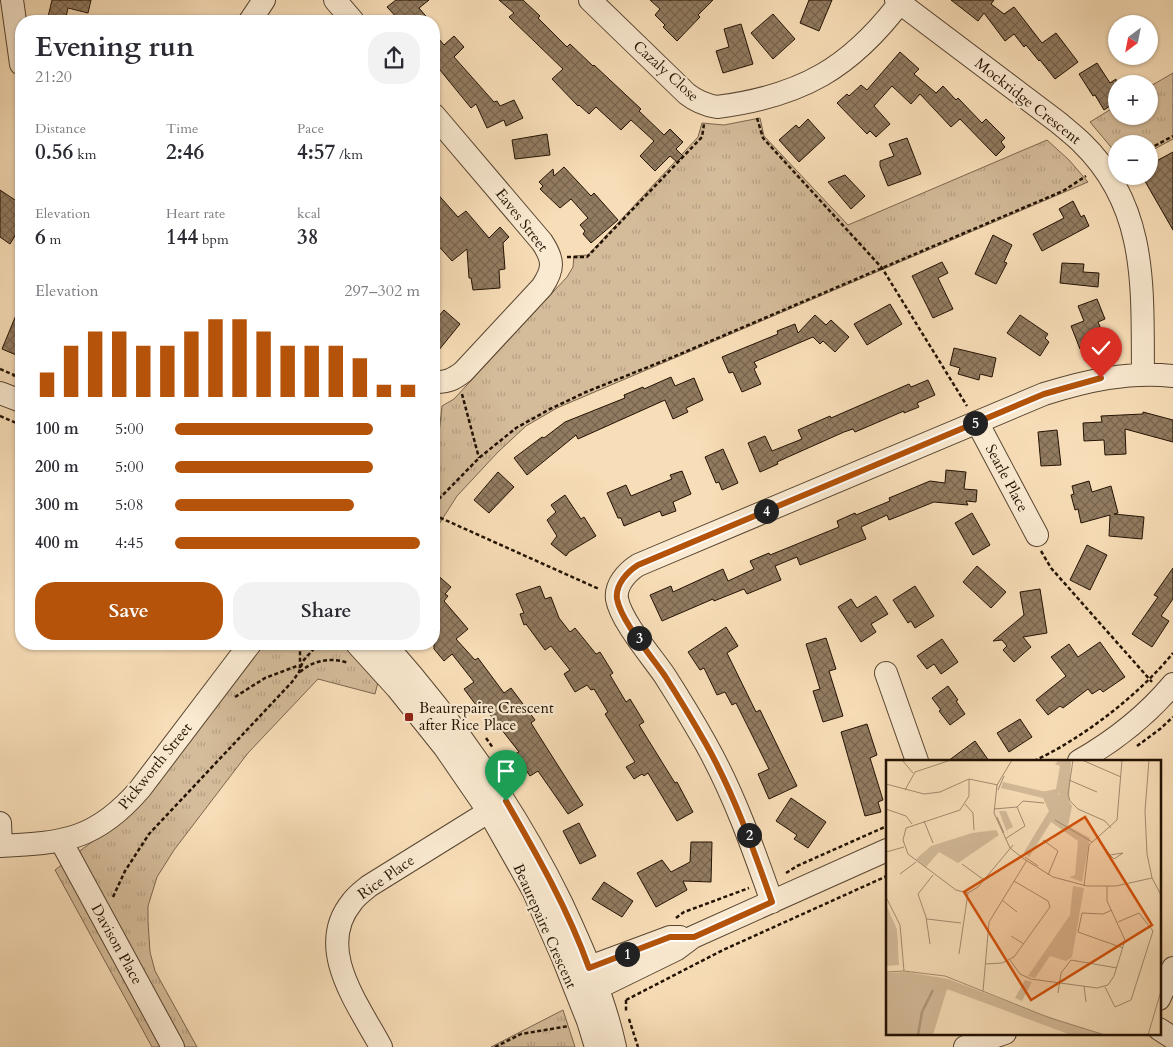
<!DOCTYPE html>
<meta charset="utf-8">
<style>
body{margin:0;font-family:Cardo,serif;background:#f2f2f3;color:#2b2b33;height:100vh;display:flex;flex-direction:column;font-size:19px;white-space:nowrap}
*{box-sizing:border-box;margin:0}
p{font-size:16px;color:#7c7c81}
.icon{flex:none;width:28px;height:28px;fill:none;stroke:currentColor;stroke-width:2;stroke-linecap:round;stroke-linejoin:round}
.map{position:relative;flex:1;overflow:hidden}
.side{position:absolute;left:15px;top:15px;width:425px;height:635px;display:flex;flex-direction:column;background:#fff;border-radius:20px;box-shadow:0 1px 4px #0004}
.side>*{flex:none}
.needle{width:32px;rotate:212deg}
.controls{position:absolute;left:1108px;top:15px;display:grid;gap:10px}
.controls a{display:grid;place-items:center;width:50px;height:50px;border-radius:50%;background:#fff;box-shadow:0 1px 4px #0004;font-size:25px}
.pin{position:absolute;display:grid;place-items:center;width:42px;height:42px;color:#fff;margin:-51px -21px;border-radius:50% 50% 50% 0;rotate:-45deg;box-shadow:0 0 5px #0007}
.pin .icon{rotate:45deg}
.km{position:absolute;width:25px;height:25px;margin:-12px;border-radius:50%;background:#222;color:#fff;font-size:14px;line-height:25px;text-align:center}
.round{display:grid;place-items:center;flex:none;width:52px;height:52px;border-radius:20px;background:#f2f2f3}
.headline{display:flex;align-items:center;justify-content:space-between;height:85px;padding:0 20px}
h1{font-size:28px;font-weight:700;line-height:38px}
.stats{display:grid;grid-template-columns:repeat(3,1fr);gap:8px;height:85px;padding:5px 20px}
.stats div{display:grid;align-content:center}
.stats b{font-size:21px;font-weight:700}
.stats small{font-size:14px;font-weight:400}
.stats p{font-size:14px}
.chart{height:140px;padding:10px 20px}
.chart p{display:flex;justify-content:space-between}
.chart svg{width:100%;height:90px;margin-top:5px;stroke:#b45309;stroke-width:6}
.action{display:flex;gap:10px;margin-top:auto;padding:10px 20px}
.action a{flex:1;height:58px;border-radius:20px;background:#b45309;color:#fff;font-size:20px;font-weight:700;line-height:58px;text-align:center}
.action a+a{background:#f2f2f3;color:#2b2b33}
ul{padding:0 20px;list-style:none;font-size:16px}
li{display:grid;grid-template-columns:80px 60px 1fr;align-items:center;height:38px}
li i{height:12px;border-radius:6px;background:#b45309}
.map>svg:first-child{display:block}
.park{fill:url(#park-tufts);stroke:#7c664e}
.building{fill:url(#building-cross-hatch);stroke:#231203}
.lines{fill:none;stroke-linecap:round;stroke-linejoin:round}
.minor-casing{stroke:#584530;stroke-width:24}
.path{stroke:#231203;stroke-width:2.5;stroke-dasharray:4 2.5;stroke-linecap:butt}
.minor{stroke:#faead1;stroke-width:22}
.route-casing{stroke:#fff;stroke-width:10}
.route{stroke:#b45309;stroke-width:6}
.poi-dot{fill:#8f2418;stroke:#faead1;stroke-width:2}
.labels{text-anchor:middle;stroke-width:4.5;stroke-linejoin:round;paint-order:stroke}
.street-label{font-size:15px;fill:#231203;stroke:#faead1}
.poi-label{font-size:15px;fill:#231203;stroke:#faead1;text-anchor:start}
.inset-river{fill:none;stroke:#b0997a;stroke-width:2.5}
.inset-road{fill:none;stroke:#a38c70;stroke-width:1}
.view{fill:#d4520b;fill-opacity:0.15;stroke:#d4520b;stroke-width:2.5}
.inset-edge{fill:none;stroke:#231203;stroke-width:2.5}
</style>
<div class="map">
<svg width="1173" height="1047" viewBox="0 0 1173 1047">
<defs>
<pattern id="park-tufts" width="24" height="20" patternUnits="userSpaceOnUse" patternTransform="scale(1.25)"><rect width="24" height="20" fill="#d4bb99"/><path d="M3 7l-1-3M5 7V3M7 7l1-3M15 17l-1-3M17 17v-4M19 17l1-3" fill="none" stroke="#b6a082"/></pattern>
<pattern id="building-cross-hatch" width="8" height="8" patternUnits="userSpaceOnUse" patternTransform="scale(1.25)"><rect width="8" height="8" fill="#927c61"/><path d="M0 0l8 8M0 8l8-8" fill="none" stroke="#77644e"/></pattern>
</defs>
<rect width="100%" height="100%" fill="#f8deb8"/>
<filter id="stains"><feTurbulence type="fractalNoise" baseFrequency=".004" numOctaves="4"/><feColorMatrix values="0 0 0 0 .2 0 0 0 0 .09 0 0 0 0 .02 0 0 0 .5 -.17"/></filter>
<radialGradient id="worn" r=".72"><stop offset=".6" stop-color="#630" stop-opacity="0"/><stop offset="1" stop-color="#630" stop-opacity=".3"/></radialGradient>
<path class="park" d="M1173,73V139L1149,152V144H1116V153L1090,122L1116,106V116H1149V87Z
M760,118L764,136L848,225L1047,140L1069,160L1088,182L557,408L526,426L498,452L457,496L434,532V439L439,434L442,406L454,399L567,277L573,267L574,256L588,255L698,137L702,123L724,125Z
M258,644H340L365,665L378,682L375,694L318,679L248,753L174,850L157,877L148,906V921L150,952L155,971L197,1047H152L55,870L136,808Z
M563,1010L575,1047H491Z"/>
<path class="building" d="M52,0H91L88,13L68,8L65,21H47Z
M396,0H429L419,8L430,21H400L387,7Z
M499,0H523L540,16L538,18L567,47L570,44L593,66L594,65L641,109L639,111L664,135L670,129L683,142L676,149L683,156L677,162L670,156L655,171L640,156L654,141L631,120L621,130L596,107L589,114L579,105L578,106L552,79L563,69L509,17L514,13Z
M650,0H713L698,15L700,17L677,41L663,27L665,25L655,15L660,9Z
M809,0H832L819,31L800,23Z
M951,0H994L991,4L1004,14L1014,7L1042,43L1056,33L1078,62L1055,79L1040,60L1039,61L1026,45L1024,47L1014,34L1005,41L984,13L978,21Z
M773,14L795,39L773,59L751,33Z
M741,24L753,64L723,73L716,51L729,47L724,29Z
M434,33L444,45L454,36L464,47L454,57L494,102L497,101L500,106L514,100L523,118L506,126L504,120L487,128L476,104L471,108L440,70L434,76Z
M900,52L919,69L914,74L936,93L943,86L956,100L958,98L982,123L986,119L1005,138L1001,142L1005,147L996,156L960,119L951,127L920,94L911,104L892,86L874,106L890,124L876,137L870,131L867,134L837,103L847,94L849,96L861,85L867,90Z
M1097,63L1110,83L1116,79V102L1104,110L1095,95L1093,96L1079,74Z
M808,119L825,138L799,162L779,140L796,125L799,128Z
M547,134L550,155L515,159L512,140Z
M907,138L921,174L888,186L880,166V161L894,156L889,144Z
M1173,152V230L1142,176H1149V165Z
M564,167L591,196L594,193L618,220L591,243L583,234L585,231L580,225L588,218L571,199L560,208L540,189L543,186L539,182L553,169L554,176Z
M845,175L865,196L851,209L828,182Z
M0,190L21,204V226L10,244L0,237Z
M434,190L458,217L466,211L489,238L500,227L509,237L503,243L505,269L499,270L500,288L473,290L471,278H469L467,249L452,261L434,241Z
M1073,201L1081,217L1084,215L1089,226L1042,251L1033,234L1064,218L1059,209Z
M993,235L1012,245L1004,262L1007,263L996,284L975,274Z
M942,262L948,273L938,278L953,309L933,318L912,276Z
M1062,263L1084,264L1083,272L1099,273L1098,287L1060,283Z
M1097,299L1105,319L1098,322L1105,339L1080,349L1071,326L1084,321L1078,306Z
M21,303V357L2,349Z
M890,304L902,324L867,345L854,324Z
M444,310L460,324L434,356V322Z
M815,315L826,325L831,320L849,337L835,352L823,341L820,344L813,337L754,362L757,367L754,369L761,384L742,392L733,372L729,373L722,357L778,334L777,331L795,324L798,333Z
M1020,315L1048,334L1045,338L1049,342L1040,356L1007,333Z
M954,348L996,358L992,377L980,374L979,380L958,374L960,368L950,365Z
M671,377L675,386L694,378L703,400L686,408L688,412L673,419L665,400L578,439L576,435L527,475L514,458L542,437L544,438L565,422L625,398L624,395L643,387L644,389Z
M928,380L935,395L917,403L919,407L904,413V411L855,432L853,429L844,432L788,457L777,462L778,464L760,472L748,443L765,436L772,451L802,439L798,430L830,416L831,418L909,384L911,387Z
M1143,412L1173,420V442L1125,429L1126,454L1105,455L1104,440L1084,441L1083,423L1102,422L1101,416L1143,414Z
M1057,430L1061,465L1041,466L1038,432Z
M723,449L738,483L722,490L719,482L716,483L705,457Z
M946,470L966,472L964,489L977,490L976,502L966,501L968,505L934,502L889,520L887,515L861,527L866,539L800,565L797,557L775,566L781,580L747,594L744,589L714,601L713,599L662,621L650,595L671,586L673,592L723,569L728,581L754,569L750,561L769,553L770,555L839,527L837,521L855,513L856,515L890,501L889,498L930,481L945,483Z
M682,471L691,494L673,502L676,511L662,516L660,511L624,526L621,518H618L607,493L626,485L631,496L672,479L670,475Z
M498,472L514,487L489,513L474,500Z
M1089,481L1092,492L1111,486L1118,513L1114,514L1144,517L1142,539L1109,536L1110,515L1081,523L1078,509L1075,510L1071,495L1074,494L1072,486Z
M565,495L581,519L584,517L596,536L569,552L566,556L551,544L557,536L547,520L556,512L551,505Z
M972,513L990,545L973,555L955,523Z
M1087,545L1107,555L1090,590L1070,580Z
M977,566L1006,592L991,608L963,582Z
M1173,568V599L1161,616L1169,621L1152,647L1132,634L1158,597L1154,595Z
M434,572L451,587L445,594L448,596L444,601L468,629L456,639L475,660L478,658L504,693L511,688L535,720L531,723L583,805L568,814L538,771L530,776L515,754L519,752L491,716L480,702L476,705L464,689L474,682L452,654L444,661L434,649Z
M540,586L545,599L551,597L559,618L570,632L575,628L596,654L600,652L613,673L610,675L626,702L630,699L644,722L639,725L675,783L677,782L693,812L677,821L648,773L644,776L642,774L634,779L626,767L635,762L605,714L608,712L594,689L591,690L587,685L575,692L564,674L570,670L551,646L545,650L526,624L524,625L520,614L524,613L516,594Z
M915,586L934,616L915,628L911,621L908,623L893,600Z
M1040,589L1047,633L1023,637L1031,647L1014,662L1003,650L1007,646L1002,640L993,641L1024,615L1020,592Z
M876,596L888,614L871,624L876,632L861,642L838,607L851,599L857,608Z
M726,627L738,646L727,653L756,712L760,710L797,786L769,799L758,774L769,769L736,703L732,705L725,692L717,695L704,668L700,670L688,652Z
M826,638L836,669L829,671L843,716L823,722L813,691L820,689L806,644Z
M942,639L958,662L941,674L934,664L927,669L917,656Z
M1100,642L1125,677L1103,692L1100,689L1092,694L1088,689L1063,708L1060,706L1048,715L1036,700L1066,676L1051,657L1069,644L1078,657Z
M948,686L958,700L956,701L965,714L950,725L939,711L941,710L932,698Z
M1020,719L1032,737L1009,752L997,733Z
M867,724L877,755L870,758L883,800L878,802L881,812L865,816L841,732Z
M975,741L989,761H948Z
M791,798L826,822L808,848L794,839L797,835L776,821Z
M579,823L596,856L580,864L563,831Z
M691,842H712L711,882L683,881L687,890L656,907L637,873L662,860L671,872L690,862Z
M604,882L633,901L622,917L592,899Z"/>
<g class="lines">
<g class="minor-casing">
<path id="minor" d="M12,0L21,64
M335,0L353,21
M590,0L687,94C696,101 705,105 717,107C802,96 851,68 902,0
M896,0L1059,123C1067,130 1075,136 1082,143C1149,208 1142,290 1143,375
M250,21L264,0
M434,115L542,242C554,260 554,269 542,287L463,372C454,379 446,383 434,382
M0,393L21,401
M977,422L1037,535
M357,644L397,688L445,748L489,812L533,890L563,958L588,1021L596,1047
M385,644C456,724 514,806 561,902C583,949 604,997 615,1047
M886,673L917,761
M1079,761C1114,741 1147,715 1173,684
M0,823L1,846
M61,841L173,1047
M0,846C64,843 96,840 140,789L250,644
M772,902C753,848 734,794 706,744C693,721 679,698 665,676C652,657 621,621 617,599C615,585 627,572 638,565L1044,394C1086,381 1128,371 1173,376
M576,972L670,937H680
M585,994L677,949L693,937L887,850
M1159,999L1173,968
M1159,1029L1173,1038
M381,1047C358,1004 314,948 352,902C356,896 363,891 369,886L501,804
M965,1047L1005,1033"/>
</g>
<path class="path" d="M757,118L763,138L882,268L967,406
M1149,149L1173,136
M567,257H587L702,137L704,124
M0,369L14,375L13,378
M14,375L21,378
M462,394L479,458
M0,416L21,425
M434,504L479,458L516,428L550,409L586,392L673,357L1063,191L1086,176
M434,515L599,589
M1041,551L1051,568L1152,682
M300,672C313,660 332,657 348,663
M235,697L265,678L297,666L300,667V644
M486,738L493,748
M1137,746L1160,729L1173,717
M1034,761C1083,738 1139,695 1173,653
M786,873L797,866L887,826
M113,897L125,871L149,834L292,682L299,672L303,661L318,644
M676,918L684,912L749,888
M626,1000L723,950L887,876
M626,1000V1012
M629,1019L638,1047
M495,1047L521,1034L569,1026"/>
<use href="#minor" class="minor"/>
</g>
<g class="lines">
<g class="route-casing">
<path id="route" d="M506,801C537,855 568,909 589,968L670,937H694L772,902C753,848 734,794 706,744C693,721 679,698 665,676C652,657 621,621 617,599C615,585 627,572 638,565L1044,394L1101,378"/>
</g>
<use href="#route" class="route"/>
</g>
<rect class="poi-dot" x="404" y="712" width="10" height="10" rx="2.5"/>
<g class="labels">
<g class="street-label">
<text transform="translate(666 71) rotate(42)" y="5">Cazaly Close</text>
<text transform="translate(1028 101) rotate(38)" y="5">Mockridge Crescent</text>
<text transform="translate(522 220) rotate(52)" y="5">Eaves Street</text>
<text transform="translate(1007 478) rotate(62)" y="5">Searle Place</text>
<text transform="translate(155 766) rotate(-51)" y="5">Pickworth Street</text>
<text transform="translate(386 877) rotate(-35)" y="5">Rice Place</text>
<text transform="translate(545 926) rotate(66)" y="5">Beaurepaire Crescent</text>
<text transform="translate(117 944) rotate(61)" y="5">Davison Place</text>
</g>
<g class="poi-label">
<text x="419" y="713">Beaurepaire Crescent<tspan x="419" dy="17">after Rice Place</tspan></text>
</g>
</g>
<g transform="translate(886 760)">
<rect width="275" height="275" fill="#f8deb8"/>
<path d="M0,144L11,170L13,205L0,206ZM21,212L62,219L152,253L219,275H185L61,229L47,275H0V213Z" fill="#d4bb99"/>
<path d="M173,0H179L176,29L171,36L156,32L170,29L174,6L169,4ZM0,148L10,167L12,183L5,180L4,171L0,168Z" fill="#d4bb99"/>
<path d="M175,0H185L183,41L186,46L182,66L204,78L196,122L183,117L189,115L192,81L165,62L143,97L138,92L163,51L157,38L115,28L117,22L173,35L178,2ZM113,51H120L127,67L121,70L122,75ZM110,70L113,75L72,103L53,92L40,107L30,99L45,86L86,73ZM187,126L198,128L186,197L180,201L164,196L149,218L142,216L184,155ZM139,220L146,222L136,241L129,238Z" fill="#d4bb99"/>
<path class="inset-river" d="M32,275L36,252L47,230"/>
<path class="inset-road" d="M16,0L27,13M126,0L111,25L108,53L124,88L138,99L167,117L201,126H230L266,118M187,0L182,34L184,41L192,49L219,61L225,68M196,0L235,17M263,0L259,51L261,94L266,118L275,135M83,19V36L74,50L20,68L17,80L22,94L70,130L82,133L92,127L127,85M183,20L211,32M0,24L38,34L54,32L83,19L112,25M19,30L29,12L65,0M112,30L118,16M79,44L87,53L88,70M131,47L137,41L158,43M0,49L20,56L26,64M108,49L131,47L139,66L119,79M111,57L118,73M169,60L206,82M38,61L47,83M211,77L224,95L237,93L228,99L224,95M157,80L172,91L162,115M0,92L18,87M139,97L152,106M76,104L98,120M14,114L30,102M198,126L203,85L231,60L236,0M0,137L14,165L18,211M116,140L131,152M226,150L217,154L196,153L192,172L237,188M41,159L75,163M125,176L138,184M44,184L40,157L32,134L47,115M73,194L82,133M124,200L134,214L145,219L211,228L222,225L228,216L239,180L221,141V126M99,204L116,203L128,197L164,147L162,141L128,121M18,211L59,216L164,258L219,275M0,212L18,211M198,226L200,242M219,227L229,247L245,240L267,171L253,153L232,162M97,231L103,162L141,100M172,233L175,213L185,200L231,208M262,275L275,231"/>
<path class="view" d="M199,57L266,165L145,240L78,132Z"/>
<rect width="275" height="275" class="inset-edge"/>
</g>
<rect width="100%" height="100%" filter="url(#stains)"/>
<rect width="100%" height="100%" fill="url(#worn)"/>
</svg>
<div class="controls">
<a><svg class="needle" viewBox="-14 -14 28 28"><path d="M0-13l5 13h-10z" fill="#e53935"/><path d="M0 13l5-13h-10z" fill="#7c7c81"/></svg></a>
<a>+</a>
<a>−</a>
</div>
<div class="pin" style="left:506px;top:801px;background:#1e9e55"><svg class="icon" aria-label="arrive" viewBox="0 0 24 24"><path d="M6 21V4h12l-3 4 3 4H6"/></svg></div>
<div class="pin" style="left:1101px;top:378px;background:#d93025"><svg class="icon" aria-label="check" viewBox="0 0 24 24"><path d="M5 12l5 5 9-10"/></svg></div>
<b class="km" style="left:627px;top:954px">1</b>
<b class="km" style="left:749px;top:835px">2</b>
<b class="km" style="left:639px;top:638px">3</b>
<b class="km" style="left:766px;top:511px">4</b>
<b class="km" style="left:975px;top:423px">5</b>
<section class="side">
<div class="headline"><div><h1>Evening run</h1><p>21:20</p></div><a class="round"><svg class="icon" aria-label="share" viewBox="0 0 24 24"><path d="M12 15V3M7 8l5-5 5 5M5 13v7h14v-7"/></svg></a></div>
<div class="stats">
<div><p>Distance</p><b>0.56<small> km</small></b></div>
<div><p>Time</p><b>2:46</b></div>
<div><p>Pace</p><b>4:57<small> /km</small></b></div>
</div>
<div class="stats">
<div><p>Elevation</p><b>6<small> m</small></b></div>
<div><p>Heart rate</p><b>144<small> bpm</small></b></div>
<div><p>kcal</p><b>38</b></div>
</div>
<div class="chart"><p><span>Elevation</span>297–302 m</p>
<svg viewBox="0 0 160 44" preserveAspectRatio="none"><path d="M5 44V32M15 44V19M25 44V12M35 44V12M45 44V19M55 44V19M65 44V12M75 44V6M85 44V6M95 44V12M105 44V19M115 44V19M125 44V19M135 44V25M145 44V38M155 44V38"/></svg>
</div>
<ul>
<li><b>100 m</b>5:00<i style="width:81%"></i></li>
<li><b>200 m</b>5:00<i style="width:81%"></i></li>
<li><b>300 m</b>5:08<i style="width:73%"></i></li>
<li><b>400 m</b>4:45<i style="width:100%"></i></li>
</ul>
<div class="action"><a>Save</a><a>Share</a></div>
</section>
</div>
